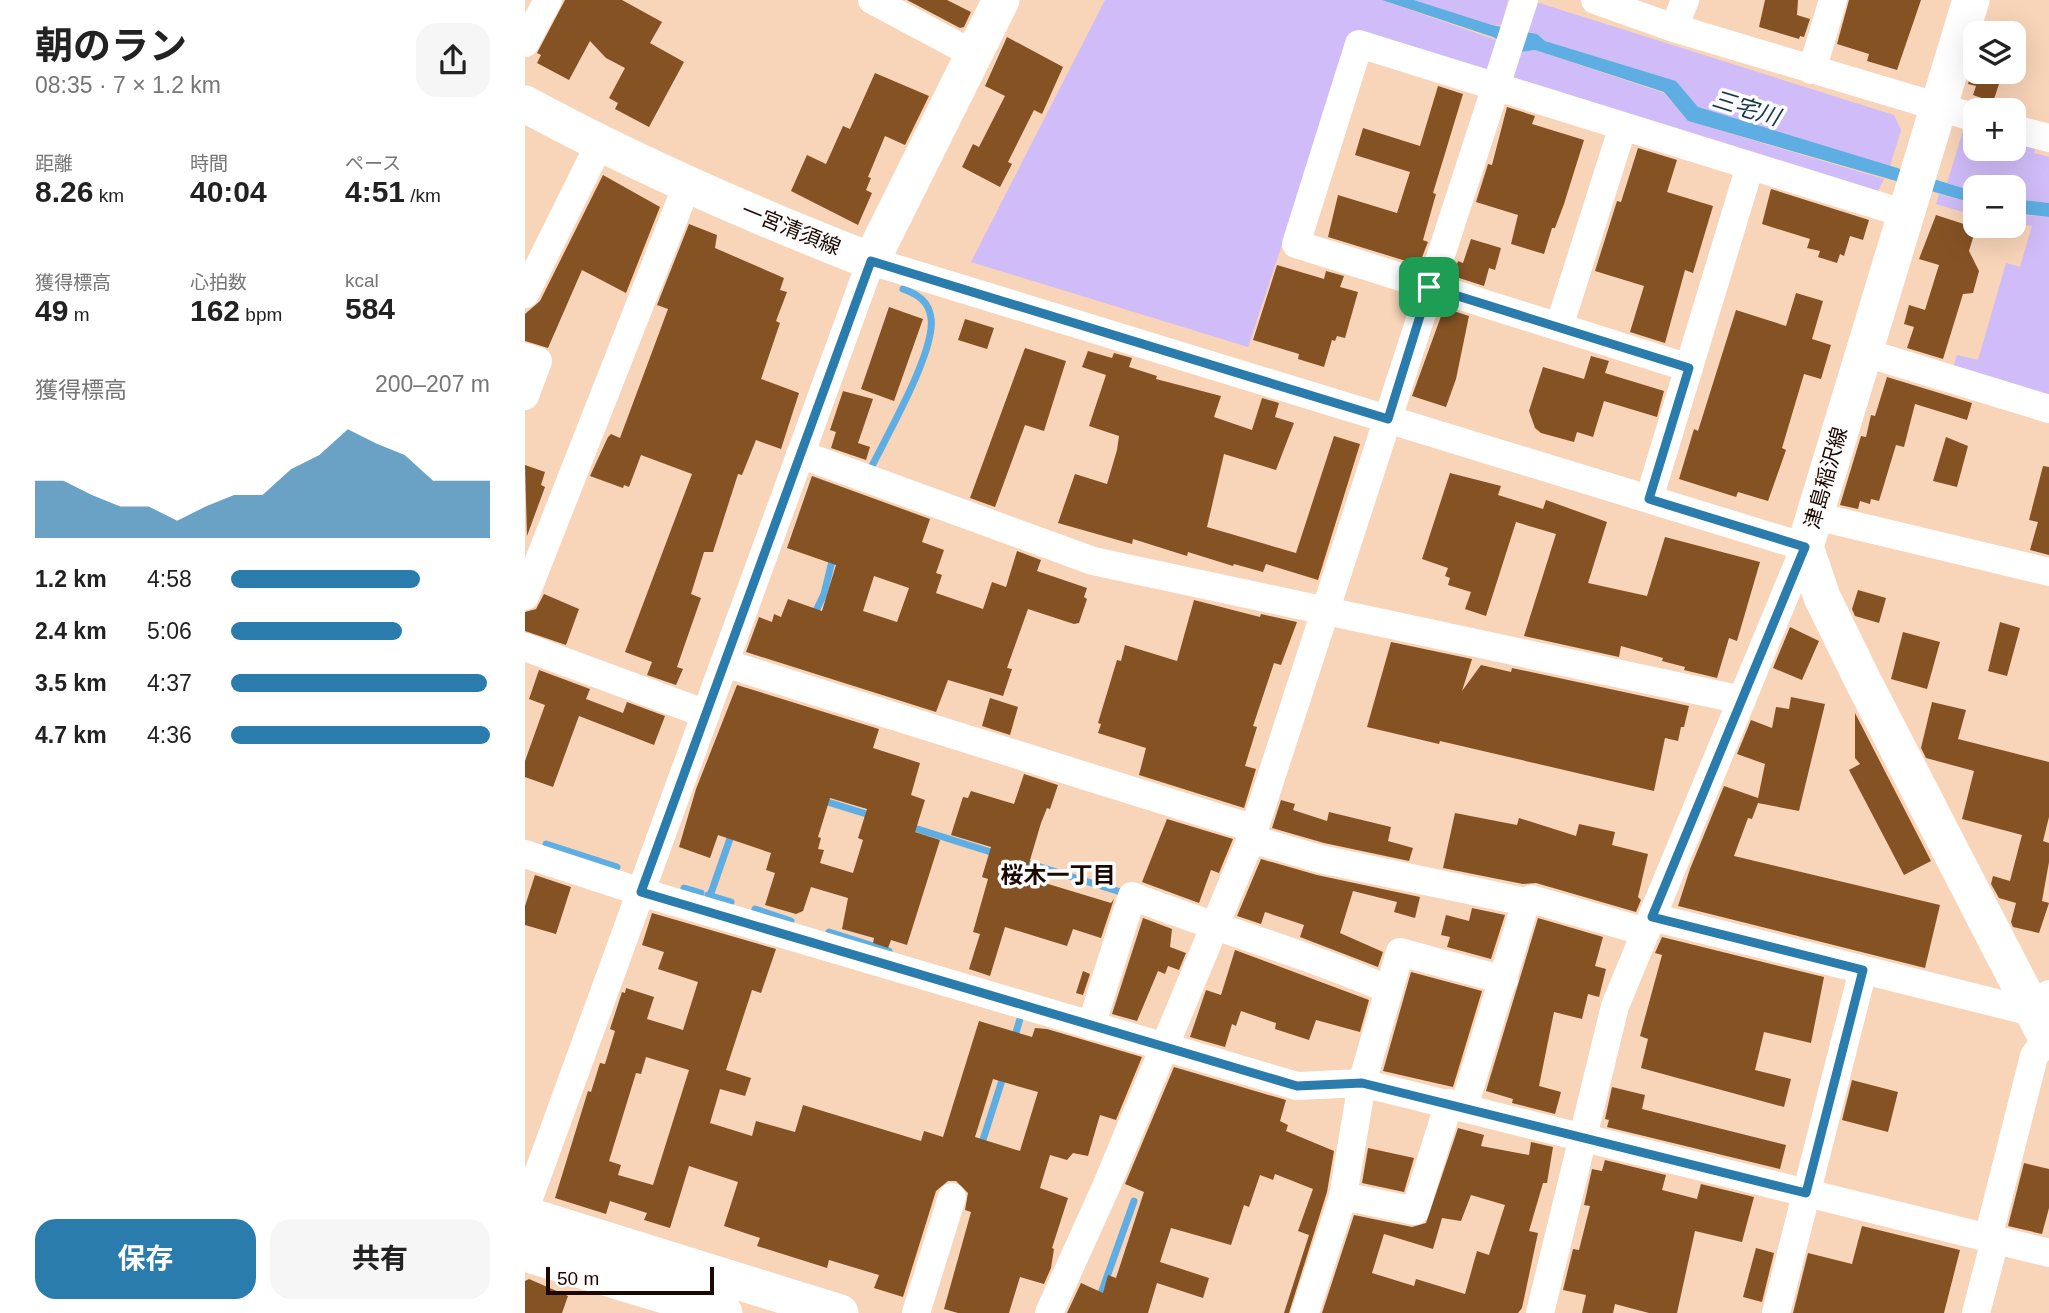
<!DOCTYPE html>
<html lang="ja">
<meta charset="utf-8">
<style>
body{margin:0;font-family:Arial,"Noto Sans JP",sans-serif;background:#f6f6f6;color:#222;height:100vh;display:flex;flex-direction:column;font-size:26px;white-space:nowrap}
*{box-sizing:border-box;margin:0}
p{font-size:23px;color:#767676}
.icon{flex:none;width:38px;height:38px;fill:none;stroke:currentColor;stroke-width:2;stroke-linecap:round;stroke-linejoin:round}
.map{position:relative;flex:1;overflow:hidden}
.side{display:flex;flex-direction:column;background:#fff;width:525px}
.side>*{flex:none}
.tools{position:absolute;left:1438px;top:21px;display:grid;gap:14px}
.tools a{display:grid;place-items:center;width:63px;height:63px;border-radius:14px;background:#fff;box-shadow:0 7px 28px #0002;font-size:35px}
.scale{position:absolute;left:21px;bottom:18px;width:168px;box-sizing:border-box;padding-left:7px;border:4px solid #1c0800;border-top:0;font-size:19px;line-height:24px;white-space:nowrap;color:#1c0800;-webkit-text-stroke:5px #fdfdfd;paint-order:stroke}
.pin{position:absolute;display:grid;place-items:center;width:60px;height:60px;color:#fff;margin:-30px;border-radius:14px;box-shadow:0 4px 10px #0006}
.round{display:grid;place-items:center;flex:none;width:74px;height:74px;border-radius:21px;background:#f6f6f6}
.head{display:flex;align-items:center;justify-content:space-between;height:119px;padding:0 35px}
h1{font-size:38px;font-weight:700;line-height:52px}
.stats{display:grid;grid-template-columns:repeat(3,1fr);gap:10px;height:119px;padding:7px 35px}
.stats div{display:grid;align-content:center}
.stats b{font-size:30px;font-weight:700}
.stats small{font-size:19px;font-weight:400}
.stats p{font-size:19px}
.chart{height:196px;padding:14px 35px}
.chart p{display:flex;justify-content:space-between}
.chart svg{width:100%;height:126px;margin-top:7px;fill:#2a7cad;opacity:.7}
.cta{display:flex;gap:14px;margin-top:auto;padding:14px 35px}
.cta a{flex:1;height:80px;border-radius:21px;background:#2a7cad;color:#fff;font-size:28px;font-weight:700;line-height:80px;text-align:center}
.cta a+a{background:#f6f6f6;color:#222}
ul{padding:0 35px;list-style:none;font-size:23px}
li{display:grid;grid-template-columns:112px 84px 1fr;align-items:center;height:52px}
li i{height:18px;border-radius:9px;background:#2a7cad}
main{display:flex;flex:1;min-height:0}
.map>svg:first-child{display:block}
.green{fill:#d0bcf8}
.water{fill:#5eaee4}
.lines{fill:none;stroke-linecap:round;stroke-linejoin:round}
.stream{stroke:#5eaee4;stroke-width:7}
.building{fill:#855224;fill-rule:evenodd}
.minor{stroke:#fff;stroke-width:28}
.major{stroke:#fff;stroke-width:37}
.route-casing{stroke:#fff;stroke-width:14}
.route{stroke:#2a7cad;stroke-width:9}
.labels{text-anchor:middle;stroke-width:7;stroke-linejoin:round;paint-order:stroke}
.street-label{font-size:21px;fill:#1c0800;stroke:#fdfdfd}
.water-label{font-size:23px;font-style:italic;fill:#13364c;stroke:#fdfdfd}
.neighbourhood-label{font-size:23px;font-weight:bold;fill:#1c0800;stroke:#fdfdfd}
</style>
<main>
<section class="side">
<div class="head"><div><h1>朝のラン</h1><p>08:35 · 7 × 1.2 km</p></div><a class="round"><svg class="icon" aria-label="share" viewBox="0 0 24 24"><path d="M12 15V3M7 8l5-5 5 5M5 13v7h14v-7"/></svg></a></div>
<div class="stats">
<div><p>距離</p><b>8.26<small> km</small></b></div>
<div><p>時間</p><b>40:04</b></div>
<div><p>ペース</p><b>4:51<small> /km</small></b></div>
</div>
<div class="stats">
<div><p>獲得標高</p><b>49<small> m</small></b></div>
<div><p>心拍数</p><b>162<small> bpm</small></b></div>
<div><p>kcal</p><b>584</b></div>
</div>
<div class="chart"><p><span>獲得標高</span>200–207 m</p>
<svg viewBox="0 0 160 44" preserveAspectRatio="none"><path d="M0 44V24L10 24L20 29L30 33L40 33L50 38L60 33L70 29L80 29L90 20L100 15L110 6L120 11L130 15L140 24L150 24L160 24V44z"/></svg>
</div>
<ul>
<li><b>1.2 km</b>4:58<i style="width:73%"></i></li>
<li><b>2.4 km</b>5:06<i style="width:66%"></i></li>
<li><b>3.5 km</b>4:37<i style="width:99%"></i></li>
<li><b>4.7 km</b>4:36<i style="width:100%"></i></li>
</ul>
<div class="cta"><a>保存</a><a>共有</a></div>
</section>
<div class="map">
<svg width="1524" height="1313" viewBox="0 0 1524 1313">
<rect width="100%" height="100%" fill="#f8d4b8"/>
<path class="green" d="M580,0H857L974,41L966,65L956,73L827,33L723,347L446,262Z
M889,0H983L977,25H967Z
M1011,2L1369,115L1376,130L1365,166L1173,107L1151,81L1020,41L1012,34L1001,31Z
M1010,50L1139,93L1163,121L1359,179L1351,195L987,77L995,52Z
M1451,127V149H1489V140L1511,147L1509,153L1524,157V203L1489,199V187H1451V192L1422,183L1439,128Z
M1414,194L1451,204V216L1411,204Z
M1489,214L1524,217V399L1427,371L1432,355L1453,360L1481,263L1495,267L1507,226L1489,223Z"/>
<path class="water" d="M857,0H889L967,25L1012,34L1020,41L1151,81L1173,107L1451,192V204L1163,121L1139,92L1010,50L995,52L968,37Z
M1489,199L1524,203V217L1489,213Z"/>
<g class="lines">
<path class="stream" d="M345,470C361,437 411,351 406,318C404,301 392,294 378,289
M289,615L299,594L308,557
M296,800L348,816
M383,826L472,854
M21,844L92,867
M496,861L602,894
M159,888L176,893
M183,895L206,902
M185,896L208,830
M230,909L266,921
M304,932L364,951
M489,1039L495,1019
M456,1146L479,1074
M569,1313L609,1201"/>
</g>
<path class="building" d="M40,0H97L137,22L125,43L159,62L124,127L90,109L93,103L84,98L100,68L81,58L65,41L44,80L12,63L16,55L12,53Z
M382,0H422L446,12L439,27L435,28Z
M1240,0H1273L1272,15L1285,19L1279,37L1275,36L1274,39L1234,27Z
M1324,0H1396L1372,70L1342,61L1344,54L1312,44Z
M482,37L538,67L517,114L509,110L483,162L487,164L475,187L437,167L448,144L454,147L480,96L460,86Z
M1446,72H1478L1468,102L1448,95L1451,86L1443,84Z
M350,73L404,96L380,145L360,136L343,177L346,178L341,190L347,193L333,225L266,191L282,155L301,164L318,126L325,129Z
M913,86L938,94L908,193L911,194L898,240L903,242L894,265L803,237L813,195L872,213L885,172L830,155L838,128L895,146Z
M982,107L1010,116L1007,124L1059,140L1039,204L1030,228H1027L1019,254L986,244L993,215L951,202L963,164L967,165Z
M1113,148L1152,160L1142,192L1188,206L1168,273L1160,270L1140,343L1105,332L1119,286L1070,271L1092,201L1096,202Z
M78,175L135,207L101,293L57,270L23,348L0,341V314L15,301Z
M1246,189L1344,220L1338,240L1325,236L1319,256L1315,254L1312,263L1293,257L1295,251L1282,248L1285,239L1237,224Z
M1411,215L1451,228L1444,251L1454,271L1448,293L1438,294L1418,359L1382,348L1389,327L1379,324L1384,305L1400,310L1414,265L1394,259Z
M164,224L192,235L190,248L259,278L255,290L262,292L251,321L255,323L236,379L274,393L256,449L231,440L217,475L213,474L188,552H179L166,594L176,598L152,667L158,669L151,685L122,675L127,662L100,652L167,474L116,455L104,487L99,485L98,488L65,476L83,437L86,434L95,438L143,309L132,305Z
M946,239L976,248L970,270L964,268L959,286L928,276L933,261L938,263Z
M752,265L799,279L801,271L819,276L815,287L833,292L820,338L812,336L810,341L807,340L799,367L773,359L774,354L728,340Z
M1271,293L1298,301L1287,339L1306,345L1296,379L1279,374L1257,448L1261,450L1243,501L1213,492L1211,497L1154,479L1169,429L1173,431L1211,310L1261,326Z
M364,307L398,319L369,401L336,389Z
M919,308L944,316L931,379L921,407L887,396Z
M440,319L469,328L462,349L433,340Z
M500,348L541,361L519,431L500,425L470,507L445,498Z
M563,351L587,358L589,353L607,358L604,367L632,376L631,379L696,396L689,417L727,430L737,398L754,403L750,417L769,423L751,470L699,454L682,527L771,553L809,436L835,444L793,580L741,564L738,572L709,564L708,566L663,552L662,556L608,539L607,544L533,523L550,474L582,484L592,450L594,436L564,426L581,375L557,367Z
M1066,356L1084,361L1080,373L1139,391L1132,417L1079,401L1068,437L1052,432L1049,442L1016,433L1010,428L1004,411L1018,367L1059,379Z
M1362,377L1447,403L1442,420L1390,404L1379,447L1371,445L1354,501L1346,499L1345,504L1335,501L1333,509L1315,505L1336,436L1341,437L1346,415L1350,416Z
M318,391L348,399L333,443L345,447L341,460L306,448L311,432L305,430Z
M1421,437L1443,446L1432,487L1408,481Z
M0,465L20,472L16,485L20,487L2,536Z
M1518,466L1524,467V555L1505,550L1513,522L1504,520Z
M925,473L976,486L973,495L1018,509L1021,500L1082,522L1063,583L1122,596L1140,537L1235,562L1212,641L1204,638L1192,678L1159,670L1160,667L1137,661L1138,658L1096,646L1094,657L999,636L1031,534L991,522L961,616L940,609L946,592L923,585L925,578L920,576L923,568L897,559Z
M287,476L405,519L397,542L419,550L411,573L417,575L411,593L458,609L467,582L481,587L492,551L516,560L512,571L562,588L559,597L562,599L554,623L549,624L503,609L482,668L487,669L478,696L423,680L411,712L221,652L234,617L247,622L249,614L256,617L263,599L297,611L311,565L262,548ZM349,576L384,588L372,622L338,611Z
M1333,590L1361,598L1354,623L1330,616L1327,609Z
M19,594L54,609L41,645L0,631V612L11,609Z
M669,600L735,617L736,614L772,622L756,665L749,663L728,726L732,727L720,766L731,769L719,808L614,775L621,748L573,733L576,724L573,723L592,660L596,661L600,645L652,661Z
M1475,622L1495,628L1482,676L1463,671Z
M1265,627L1294,641L1277,680L1248,668Z
M1378,632L1415,642L1402,689L1366,679Z
M866,642L947,659L937,691L956,665L986,672L987,668L1164,706L1159,727H1156L1153,741L1140,738L1129,791L915,741L914,744L842,727Z
M14,670L65,689L61,699L98,713L102,702L140,716L129,745L54,716L28,787L0,777V761L20,705L4,699Z
M212,685L354,729L348,748L395,763L386,795L400,800L390,832L415,840L382,945L366,940L363,948L348,943L349,938L317,929L323,898L286,887L278,911L271,914L240,905L250,873L241,870L246,853L193,835L185,858L154,847L171,789ZM305,798L342,809L333,838L338,840L328,873L295,863L299,850L293,849L296,838L293,837Z
M1266,697L1300,704L1274,811L1233,803L1227,819L1223,818L1209,856L1415,905L1400,968L1153,906L1165,869L1199,786L1233,798L1240,764L1212,754L1226,720L1247,728L1251,707L1264,709Z
M465,698L493,707L485,735L457,726Z
M1407,702L1441,710L1433,739L1524,762V817L1518,841L1524,843V862L1517,901L1524,903L1514,933L1488,927L1486,922L1491,903L1474,898L1466,884L1468,876L1485,881L1497,835L1437,819L1449,771L1401,758L1396,748Z
M1330,713L1406,861L1379,875L1324,770L1335,764L1330,758Z
M499,774L533,785L525,809L522,808L516,823L500,877L586,903L589,899L576,938L548,929L542,946L480,927L465,976L444,969L455,934L448,932L463,879L457,877L466,847L426,835L438,797L443,798L446,791L489,804Z
M756,800L770,804L768,810L802,821L804,812L866,827L863,841L888,848L884,861L799,843L747,828Z
M930,813L992,825L994,818L1051,836L1054,824L1090,832L1087,845L1123,854L1113,897L1116,900L1111,912L1011,883L998,884L918,868Z
M642,819L708,839L694,873L686,870L674,903L617,882Z
M736,859L792,875L895,897L890,918L869,912L872,902L828,891L815,933L858,952L853,967L775,937L779,925L740,912L736,924L712,916Z
M10,875L46,887L31,934L0,925V906Z
M947,908L980,915L966,959L922,947L925,937L916,935L921,915L944,921Z
M127,913L251,949L236,993L227,990L201,1070L226,1078L220,1096L195,1089L185,1123L227,1136L231,1121L270,1132L278,1105L396,1141L399,1131L418,1137L454,1021L507,1037L510,1028L522,1029L617,1057L591,1120L575,1115L563,1156L548,1153L542,1160L525,1155L515,1188L543,1198L527,1248L529,1249L526,1268L519,1284L495,1277L484,1313H433L419,1309L446,1212L440,1210L443,1193L431,1181H423L411,1191L378,1297L349,1288L354,1275L304,1260L302,1268L232,1246L235,1238L199,1226L213,1182L164,1166L145,1228L119,1220L122,1213L85,1201L81,1214L30,1198L63,1091L66,1092L75,1063L80,1064L90,1031L85,1029L97,992L100,993L101,988L129,997L122,1019L158,1030L173,982L133,969L139,952L117,945ZM121,1057L164,1070L128,1185L93,1175L96,1165L84,1161L111,1073L116,1074ZM468,1079L513,1092L495,1151L450,1137Z
M618,918L647,929L645,947L661,953L654,970L643,966L640,974L633,971L612,1021L587,1014Z
M1013,918L1078,937L1070,966L1081,969L1074,997L1063,994L1057,1019L1029,1012L1014,1086L1036,1092L1030,1114L987,1103L988,1099L961,1091Z
M1137,937L1299,977L1286,1043L1239,1032L1230,1070L1266,1079L1259,1107L1116,1068L1123,1039L1115,1036L1137,955L1130,953Z
M710,950L844,1000L835,1032L791,1020L784,1040L750,1029L751,1023L716,1011L711,1026L707,1024L700,1047L665,1037L681,990L696,995Z
M558,971L565,974L558,995L551,993Z
M886,972L957,991L928,1087L858,1071Z
M649,1067L761,1100L755,1121L763,1125L761,1131L809,1151L802,1192L764,1313H759L784,1235L773,1231L788,1189L750,1174L748,1180L735,1175L724,1207L719,1205L706,1245L646,1228L635,1262L684,1278L678,1298L632,1283L623,1313H542L556,1283L578,1293L583,1275L591,1278L619,1192L600,1184Z
M1327,1080L1373,1092L1363,1132L1317,1120Z
M1087,1087L1120,1095L1117,1109L1261,1145L1255,1169L1082,1127L1084,1120L1080,1119Z
M933,1128L959,1135L956,1146L1004,1155L1006,1142L1028,1147L1022,1183H1018L1004,1231L1013,1233L997,1308L993,1313H797L829,1215L887,1227L901,1223ZM946,1195L980,1205L964,1255L952,1251L940,1294L891,1279L889,1286L847,1273L859,1234L908,1249L917,1218L936,1221Z
M843,1148L889,1158L879,1192L837,1183Z
M1080,1160L1141,1175L1137,1190L1172,1199L1176,1184L1229,1197L1217,1242L1170,1231L1152,1313H1124L1090,1304L1088,1313H1057L1061,1295L1038,1290L1048,1249L1054,1250L1065,1206L1059,1205L1067,1169L1077,1171Z
M1499,1163L1524,1169V1208L1517,1234L1483,1226Z
M1337,1226L1435,1250L1419,1313H1268L1283,1253L1327,1264Z
M1231,1248L1249,1253L1237,1302L1218,1297Z
M4,1279L43,1296L37,1313H0V1281Z"/>
<g class="lines">
<path class="minor" d="M347,0L448,54
M1070,0L1149,28L1451,118
M1149,28L1160,0
M0,43L23,0
M1287,70L1308,0
M1489,129L1524,138
M0,294L74,145
M1034,327L1098,126
M1338,352L1524,409
M0,357L13,361L0,396
M1164,368L771,244L834,44L1381,214
M275,454L568,561L1217,700
M1124,499L1225,166
M1290,516L1524,572
M0,596L162,185
M0,647L181,714
M199,663L730,829
M726,839L795,859L1001,902L1006,899L1121,932
M0,854L116,892L772,1086L837,1083L1524,1253
M1127,917L1507,1012L1522,1002L1524,994
M566,1026L607,896C692,929 780,953 864,990
M939,1107L1001,902
M818,1196L890,1211L924,1103
M0,1209L346,261L1280,547L1090,1006L1015,1313
M1463,1238L1509,1056L1522,1038
M391,1313L427,1197
M524,1313L581,1187L726,839L999,0
M780,1313L818,1196L837,1083L875,952L979,980
M1251,1313L1338,970
M1451,1313L1470,1240"/>
<path class="major" d="M1446,0L1280,547L1297,597L1337,679L1524,1042
M0,104C112,165 228,215 346,261L476,0
M0,1215L315,1313
M0,1253L199,1313"/>
</g>
<g class="lines">
<g class="route-casing">
<path id="route" d="M346,261L863,419L904,287L1164,368L1124,499L1280,547L1127,917L1338,970L1281,1193L837,1083L772,1086L116,892Z"/>
</g>
<use href="#route" class="route"/>
</g>
<g class="labels">
<g class="street-label">
<text transform="translate(266 229) rotate(22)" y="7">一宮清須線</text>
<text transform="translate(1301 478) rotate(-74)" y="7">津島稲沢線</text>
</g>
<g class="water-label">
<text transform="translate(1221 108) rotate(17)" y="8">三宅川</text>
</g>
<g class="neighbourhood-label">
<text x="533" y="883">桜木一丁目</text>
</g>
</g>
</svg>
<div class="tools">
<a><svg class="icon" aria-label="layers" viewBox="0 0 24 24"><path d="M12 4l9 5-9 5-9-5zM3 14l9 5 9-5"/></svg></a>
<a>+</a>
<a>−</a>
</div>
<div class="scale">50 m</div>
<div class="pin" style="left:904px;top:287px;background:#1e9e55"><svg class="icon" aria-label="arrive" viewBox="0 0 24 24"><path d="M6 21V4h12l-3 4 3 4H6"/></svg></div>
</div>
</main>
